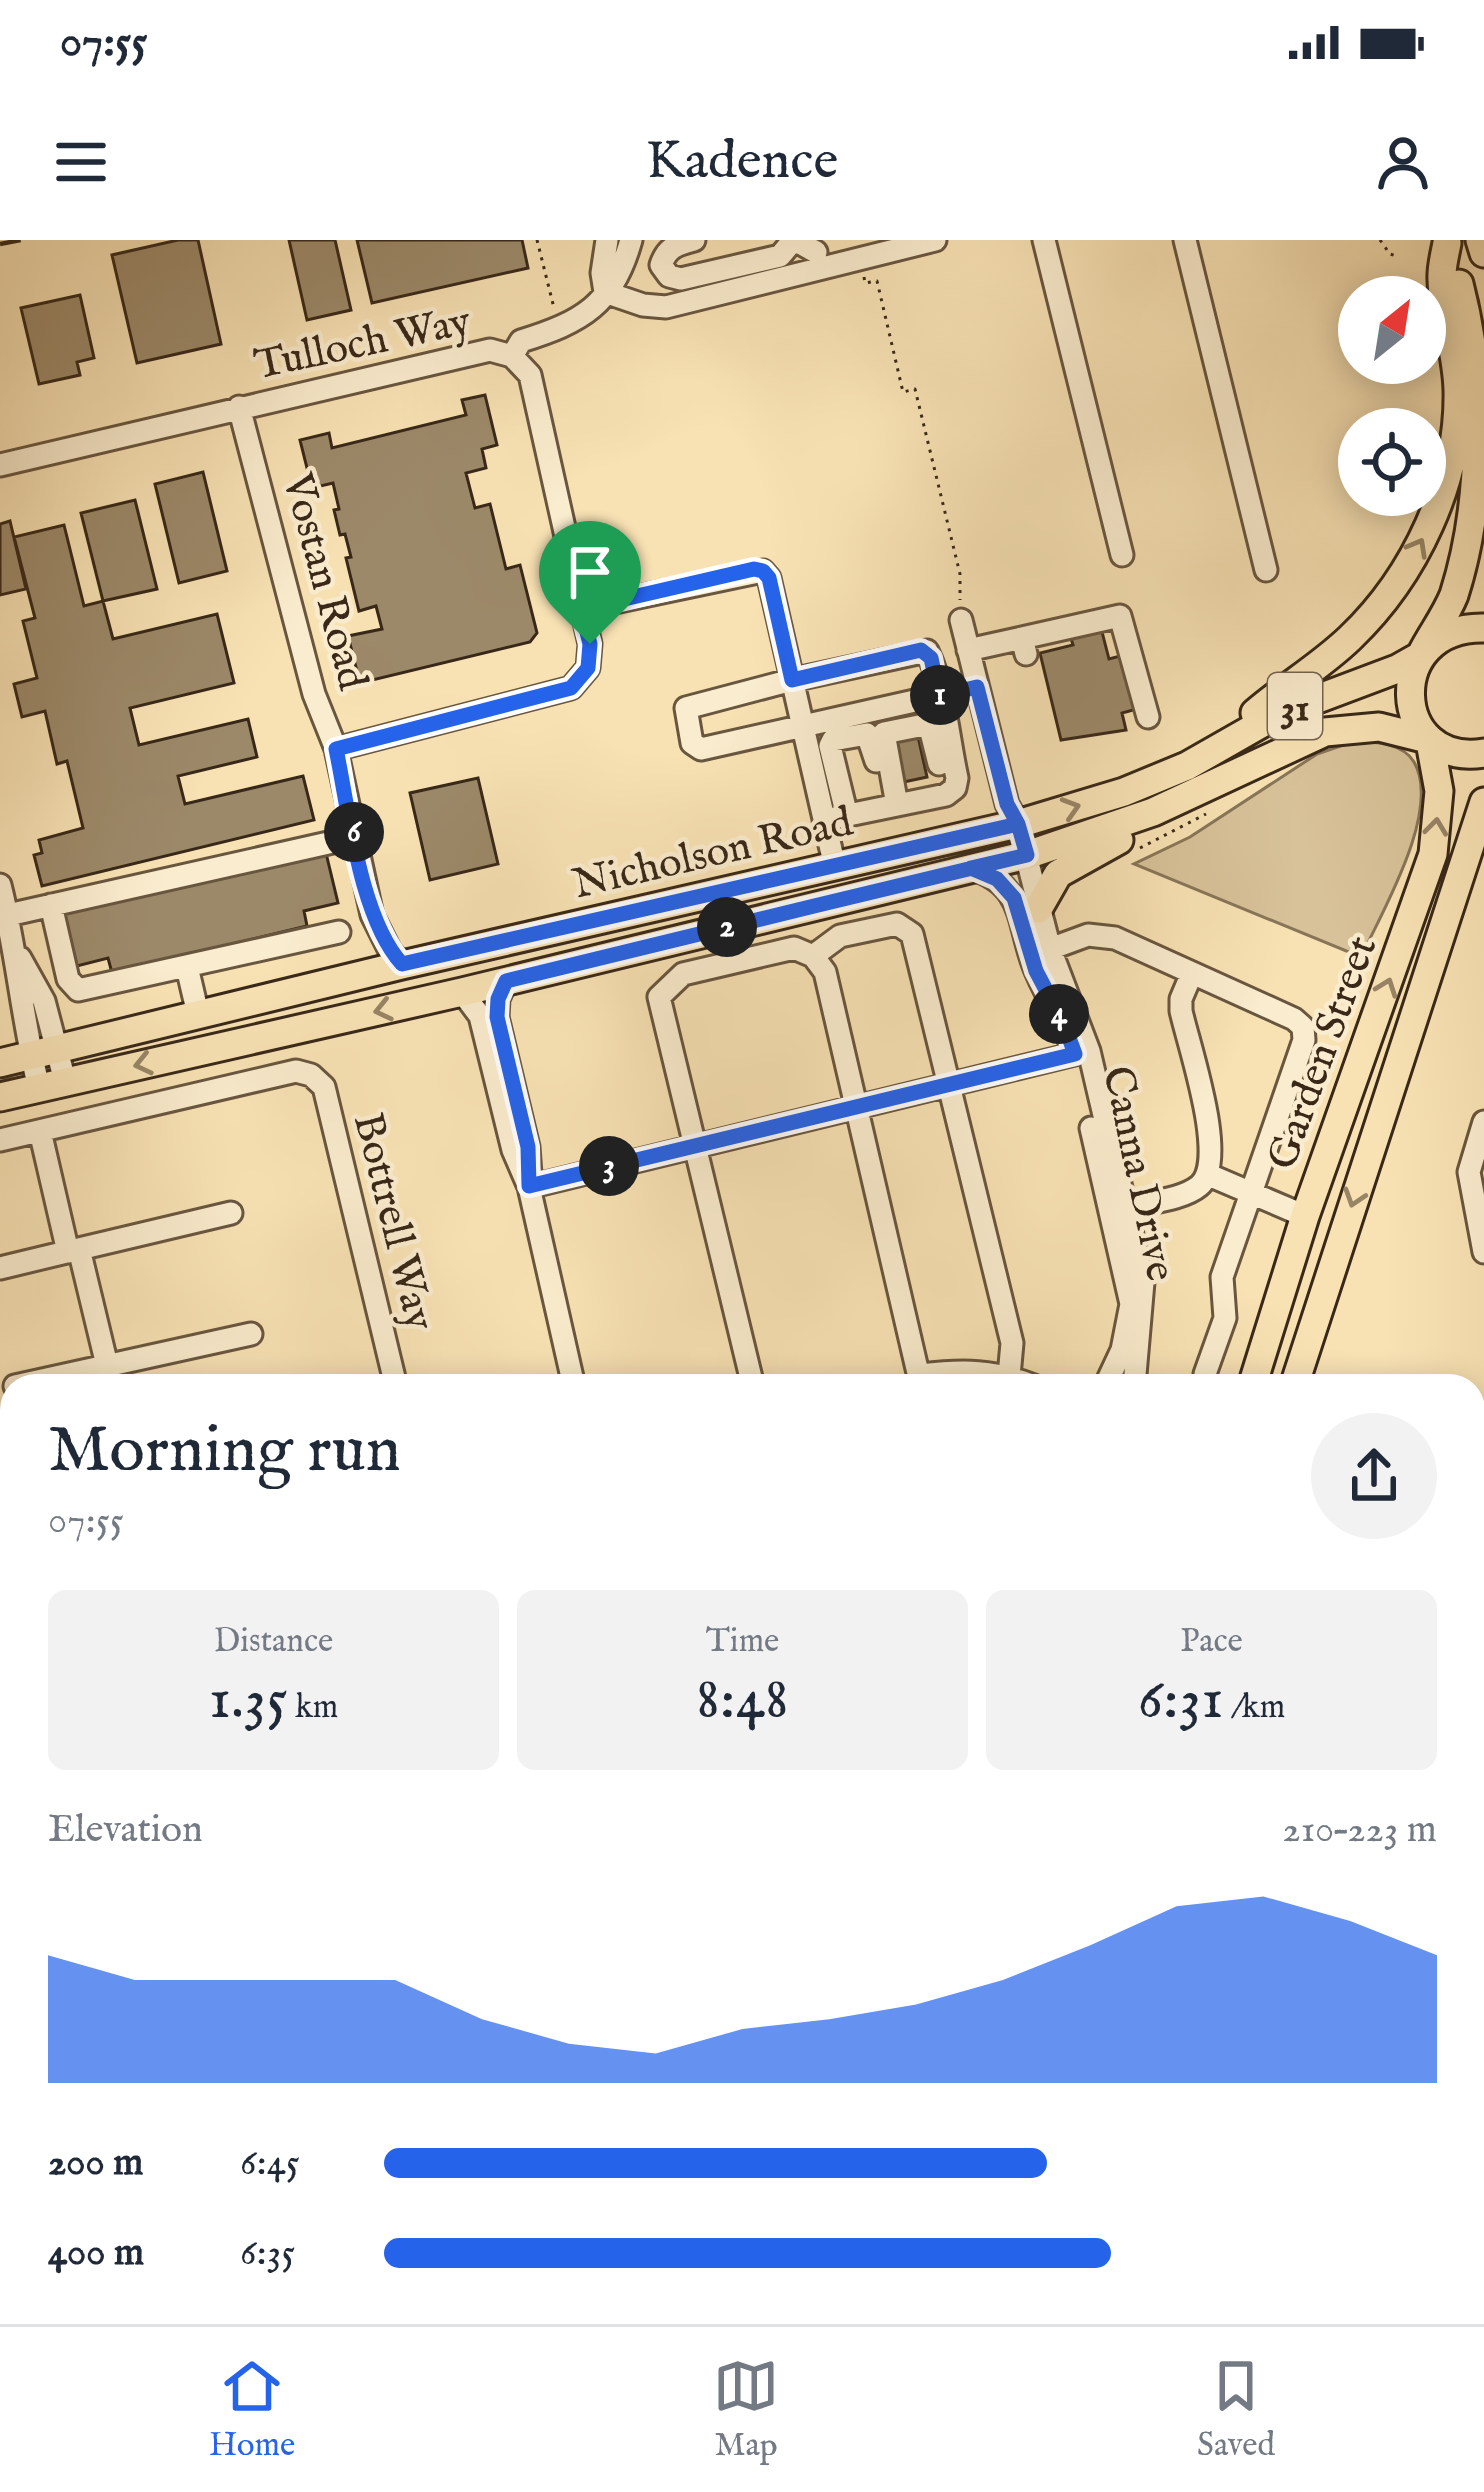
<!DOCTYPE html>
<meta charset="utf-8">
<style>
body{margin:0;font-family:"IM FELL English",serif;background:#f2f2f3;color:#1f2937;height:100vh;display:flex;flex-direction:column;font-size:45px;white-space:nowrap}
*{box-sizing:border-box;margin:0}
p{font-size:39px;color:#747a83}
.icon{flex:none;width:66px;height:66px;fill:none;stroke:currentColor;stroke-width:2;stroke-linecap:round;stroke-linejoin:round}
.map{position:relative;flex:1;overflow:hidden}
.panel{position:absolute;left:0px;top:1134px;width:1485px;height:951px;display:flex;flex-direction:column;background:#fff;border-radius:36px 36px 0 0;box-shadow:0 6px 30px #0003}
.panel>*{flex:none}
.needle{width:78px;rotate:30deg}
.controls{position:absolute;left:1338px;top:36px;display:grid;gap:24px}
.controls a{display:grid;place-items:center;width:108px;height:108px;border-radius:50%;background:#fff;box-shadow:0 6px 30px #0003;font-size:60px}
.pin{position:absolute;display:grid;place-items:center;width:102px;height:102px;color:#fff;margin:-123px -51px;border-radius:50% 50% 50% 0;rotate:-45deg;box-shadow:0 0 12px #0007}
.pin .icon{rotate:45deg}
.km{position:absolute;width:60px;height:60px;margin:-30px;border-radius:50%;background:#222;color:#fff;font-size:33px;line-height:60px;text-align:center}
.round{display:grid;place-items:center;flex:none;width:126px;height:126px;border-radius:63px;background:#f2f2f3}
.head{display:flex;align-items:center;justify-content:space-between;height:204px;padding:0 48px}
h1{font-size:66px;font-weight:600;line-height:90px}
.stats{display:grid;grid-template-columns:repeat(3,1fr);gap:18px;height:204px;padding:12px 48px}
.stats div{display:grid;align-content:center;border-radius:18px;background:#f2f2f3;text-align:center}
.stats b{font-size:60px;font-weight:600}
.stats small{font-size:33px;font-weight:400}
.stats p{font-size:33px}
.chart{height:336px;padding:24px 48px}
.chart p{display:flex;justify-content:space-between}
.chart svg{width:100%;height:216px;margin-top:12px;fill:#2563eb;opacity:.7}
ul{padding:0 48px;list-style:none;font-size:39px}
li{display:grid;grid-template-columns:192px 144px 1fr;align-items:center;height:90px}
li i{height:30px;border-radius:15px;background:#2563eb}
.status{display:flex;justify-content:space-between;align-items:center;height:84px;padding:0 60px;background:#fff;direction:ltr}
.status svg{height:33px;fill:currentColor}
header{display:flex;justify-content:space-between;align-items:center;height:156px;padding:0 48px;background:#fff;font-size:54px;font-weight:600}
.tabs{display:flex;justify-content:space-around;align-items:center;height:168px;border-top:3px solid #e0e1e3;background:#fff;font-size:33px;color:#747a83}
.tabs a{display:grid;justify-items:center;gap:6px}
.tabs .on{color:#2563eb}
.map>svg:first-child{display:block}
.green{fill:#d8c299;stroke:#887558;stroke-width:3}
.building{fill:#9c8969;stroke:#392818;stroke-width:3}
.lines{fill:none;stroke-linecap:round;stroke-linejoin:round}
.minor-casing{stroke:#69563f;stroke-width:27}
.major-casing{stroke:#392818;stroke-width:33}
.path{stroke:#392818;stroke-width:3;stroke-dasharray:3 6;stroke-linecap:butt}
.minor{stroke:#faecce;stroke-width:21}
.major{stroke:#f8e2b4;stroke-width:27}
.rail{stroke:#392818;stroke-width:4.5;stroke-dasharray:21 21;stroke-linecap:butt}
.oneway{stroke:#988566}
.route-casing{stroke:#fff;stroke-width:24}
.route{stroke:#2563eb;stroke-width:15}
.labels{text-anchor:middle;stroke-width:9;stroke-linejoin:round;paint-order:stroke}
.shield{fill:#faecce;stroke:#73634f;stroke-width:3}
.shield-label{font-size:39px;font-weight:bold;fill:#392818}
.street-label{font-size:42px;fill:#392818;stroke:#faecce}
</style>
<div class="status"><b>07:55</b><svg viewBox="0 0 49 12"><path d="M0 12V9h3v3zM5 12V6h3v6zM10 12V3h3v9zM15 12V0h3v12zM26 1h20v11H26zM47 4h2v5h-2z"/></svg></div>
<header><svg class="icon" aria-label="menu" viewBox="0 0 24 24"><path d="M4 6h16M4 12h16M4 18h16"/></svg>Kadence<svg class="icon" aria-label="person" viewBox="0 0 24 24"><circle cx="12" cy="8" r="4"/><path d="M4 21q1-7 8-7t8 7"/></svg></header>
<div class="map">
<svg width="1484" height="2084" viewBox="0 0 1484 2084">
<rect width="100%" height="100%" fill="#f8e2b4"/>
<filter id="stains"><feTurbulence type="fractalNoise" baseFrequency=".00167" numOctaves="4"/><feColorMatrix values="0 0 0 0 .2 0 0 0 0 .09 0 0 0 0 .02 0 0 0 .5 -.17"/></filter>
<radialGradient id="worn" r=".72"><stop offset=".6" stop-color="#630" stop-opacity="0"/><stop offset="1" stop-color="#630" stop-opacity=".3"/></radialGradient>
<path class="green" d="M1355,501C1375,502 1403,503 1414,522C1442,570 1382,672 1361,717L1134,624L1190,597L1317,514Z
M265,2073H599L591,2084H268Z"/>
<path class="building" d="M178,0H198L221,104L137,123L112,15Z
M289,0H335L351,70L307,80Z
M357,0H522L528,28L372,63Z
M80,55L94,118L77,122L80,135L39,144L21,68Z
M485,155L497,205L482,209L486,228L466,233L475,268L490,264L506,329L520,325L537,393L530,402L360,443L348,396L382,389L376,366L359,371L346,318L351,317L345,294L340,295L334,270L339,269L333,243L312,248L300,200L329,193L332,208L466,175L462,160Z
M203,232L227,331L179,343L155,244Z
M135,260L157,349L103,361L81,273Z
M10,281L26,349L0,355V284Z
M64,285L84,366L103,361L113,399L217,374L234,443L130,468L139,505L248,479L257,517L178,536L185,564L303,536L314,580L42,646L34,615L42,613L39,600L83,588L67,521L57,524L45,471L22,477L14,444L37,438L23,381L35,378L14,297Z
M1101,388L1109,419L1124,415L1137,469L1122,473L1126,490L1061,500L1040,413L1073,405L1070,395Z
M917,492L927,537L904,542L894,497Z
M478,538L498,624L430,640L410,553Z
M325,609L338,663L304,671L307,686L112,733L108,718L77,726L63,672Z
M8,2010L12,2025L6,2027L8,2034L12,2033V2051L2,2053L0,2012Z
M12,2053V2073H25L21,2078L25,2084H0V2068L4,2067L1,2056Z
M704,2073H753L750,2084H700Z"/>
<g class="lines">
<g class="minor-casing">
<path id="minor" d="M694,0C676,5 667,7 661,25L669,36L681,39L780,16L791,3H800L816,12
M1044,0L1122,315
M1185,0L1266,330
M605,52L643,65L666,67L935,0
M605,52L602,33L607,0
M512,116L521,101C582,82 613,65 631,0
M239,167L314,454L336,509L372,675L390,711L402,725
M0,225L490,110L512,116L530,135L590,404L588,428L571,448L336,509
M581,369L763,331L769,338L835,627
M961,380L1007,564L1018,584L1050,709L1089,811L1143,1042L1134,1146
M1022,398L1120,376L1148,477
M968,410L1022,398L1026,414
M897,565L884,493L929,484L939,524
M847,576L830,506L833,500L867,494L876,521
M824,580L946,555L955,548L957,538C948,498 945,448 927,411L792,440L686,468L692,503L701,509C793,488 885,468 977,447
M971,628C1025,645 1017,681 1034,726C1044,753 1062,777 1071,805
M0,645C17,712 22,780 39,848
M51,665L68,739L78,750L339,692
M8,675L355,597
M1050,709L1088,695L1115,698L1294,779L1303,787L1304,800L1222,1037L1225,1078L1205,1134
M813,716L840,696L897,684L912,694L1012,1103L1009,1136
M20,718L44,761L65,841
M187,727L198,774
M506,741L498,759L497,777L528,907L530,934
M462,752L480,776L513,910L529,947L574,1146
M1484,882L1469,932L1484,1012
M1091,888L1131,1064L1122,1110L1107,1142
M40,891L68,1012
M0,900L296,831L311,835L324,847L396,1146
M1209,935L1305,976
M529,947L1075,814
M1126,968C1147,962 1182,960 1199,946C1229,922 1189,807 1181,771V759L1192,733
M79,1009L231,973
M0,1028L79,1009L112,1146
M921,1135C963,1130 994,1130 1034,1146
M15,1146L251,1094
M753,1146L659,757L683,734L794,708L813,716L825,732L921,1146
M1473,1205H1484
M1473,1298L1484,1301
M0,1421L12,1476
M0,1524L12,1520
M1473,1625L1484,1593
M0,1679L12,1670
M0,1845L12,1886
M1473,1902L1484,1906
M0,1985L12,1982
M60,2073L62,2084
M256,2073L260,2084
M1241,2073L1245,2084
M1318,2073L1337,2084
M609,2074L627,2084
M275,2084L284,2080
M793,2084L797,2073
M1289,2084L1293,2073"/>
</g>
<g class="major-casing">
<path id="major" d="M1480,0L1484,13
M1484,388C1382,386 1390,528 1484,513
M1423,411C1433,392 1446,375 1454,355C1484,261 1484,140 1459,44
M1255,473C1285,447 1321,426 1350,398C1415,336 1460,241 1458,150C1457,111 1443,75 1442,40C1441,28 1445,14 1447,3
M1038,669L1058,634L1119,600
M0,823L402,725L1018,584L1124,552L1187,526L1280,473L1397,429L1420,416
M0,857L462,752L1027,615L1153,572L1325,492L1379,487L1427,499
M1252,1146L1305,976L1433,614L1439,551L1430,502
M1294,1146L1484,562
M927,2084L931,2073
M965,2084L969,2073"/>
</g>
<path class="path" d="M537,0L554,68
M1380,0L1390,14L1399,17
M864,37L865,43L877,41L903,152L915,149L960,334V360
M1140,608L1206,574
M0,1813L6,1828
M558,2084L574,2073"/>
<use href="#minor" class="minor"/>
<use href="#major" class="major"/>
<path class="rail" d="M0,4L21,0"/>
</g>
<defs><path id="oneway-chevron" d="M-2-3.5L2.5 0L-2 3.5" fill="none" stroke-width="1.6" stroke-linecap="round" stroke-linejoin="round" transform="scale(3)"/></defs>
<g class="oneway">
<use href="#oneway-chevron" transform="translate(1418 307) rotate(-61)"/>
<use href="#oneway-chevron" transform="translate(1071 568) rotate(-17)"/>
<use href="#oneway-chevron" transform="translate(1436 587) rotate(-83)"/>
<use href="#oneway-chevron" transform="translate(1387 747) rotate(-70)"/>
<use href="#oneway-chevron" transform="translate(383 770) rotate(167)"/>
<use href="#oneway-chevron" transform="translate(143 824) rotate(167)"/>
<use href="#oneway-chevron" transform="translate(1354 958) rotate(108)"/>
</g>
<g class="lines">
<g class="route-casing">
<path id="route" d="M590,404L581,369L754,329L763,331L769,338L792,440L921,410L931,418L939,456L977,447L1007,564L1018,584L1027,615C853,656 680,699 506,741L498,759L497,777L528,907L529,946L1075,814L1064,784L1036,731L1014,658L997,639L971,628L1027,615L1018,584L402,724C360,678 349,571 336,509L571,448L588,428L590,404"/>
</g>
<use href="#route" class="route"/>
</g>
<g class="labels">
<rect class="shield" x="1268" y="433" width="54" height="66" rx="9"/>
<g class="shield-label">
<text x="1295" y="480">31</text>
</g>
<g class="street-label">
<text transform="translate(362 101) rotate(-12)" y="15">Tulloch Way</text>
<text transform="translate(327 341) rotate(75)" y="15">Vostan Road</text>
<text transform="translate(712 611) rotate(-13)" y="15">Nicholson Road</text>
<text transform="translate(1320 812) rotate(-70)" y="15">Garden Street</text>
<text transform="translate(1141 933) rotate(78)" y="15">Canna Drive</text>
<text transform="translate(396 981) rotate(76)" y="15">Bottrell Way</text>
</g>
</g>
<rect width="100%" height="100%" filter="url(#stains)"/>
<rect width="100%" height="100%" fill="url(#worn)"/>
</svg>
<div class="controls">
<a><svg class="needle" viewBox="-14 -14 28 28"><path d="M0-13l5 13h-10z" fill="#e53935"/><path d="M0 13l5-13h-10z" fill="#747a83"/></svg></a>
<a><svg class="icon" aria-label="locate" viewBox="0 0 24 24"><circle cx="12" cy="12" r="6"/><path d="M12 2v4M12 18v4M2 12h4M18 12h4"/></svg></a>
</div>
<div class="pin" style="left:590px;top:404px;background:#1e9e55"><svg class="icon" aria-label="arrive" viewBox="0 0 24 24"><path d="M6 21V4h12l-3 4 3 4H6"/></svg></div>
<b class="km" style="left:940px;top:455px">1</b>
<b class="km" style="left:727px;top:687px">2</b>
<b class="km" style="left:609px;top:926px">3</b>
<b class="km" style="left:1059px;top:774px">4</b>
<b class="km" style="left:354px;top:592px">6</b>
<section class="panel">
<div class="head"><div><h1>Morning run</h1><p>07:55</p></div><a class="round"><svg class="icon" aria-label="share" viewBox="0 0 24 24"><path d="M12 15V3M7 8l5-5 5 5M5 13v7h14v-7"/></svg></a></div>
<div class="stats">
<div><p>Distance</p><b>1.35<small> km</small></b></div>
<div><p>Time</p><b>8:48</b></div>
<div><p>Pace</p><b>6:31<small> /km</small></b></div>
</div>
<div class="chart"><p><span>Elevation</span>210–223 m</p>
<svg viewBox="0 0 160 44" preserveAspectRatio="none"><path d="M0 44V18L10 23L20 23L30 23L40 23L50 31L60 36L70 38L80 33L90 31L100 28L110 23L120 16L130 8L140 6L150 11L160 18V44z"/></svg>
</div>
<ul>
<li><b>200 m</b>6:45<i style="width:63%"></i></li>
<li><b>400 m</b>6:35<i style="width:69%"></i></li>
</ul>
</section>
</div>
<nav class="tabs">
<a class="on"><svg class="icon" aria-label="home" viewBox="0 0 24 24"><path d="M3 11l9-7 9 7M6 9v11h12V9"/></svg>Home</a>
<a><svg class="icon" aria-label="map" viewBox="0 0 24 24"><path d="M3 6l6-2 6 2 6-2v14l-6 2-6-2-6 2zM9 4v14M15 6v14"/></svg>Map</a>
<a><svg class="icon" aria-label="saved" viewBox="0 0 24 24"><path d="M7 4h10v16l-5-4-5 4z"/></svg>Saved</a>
</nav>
